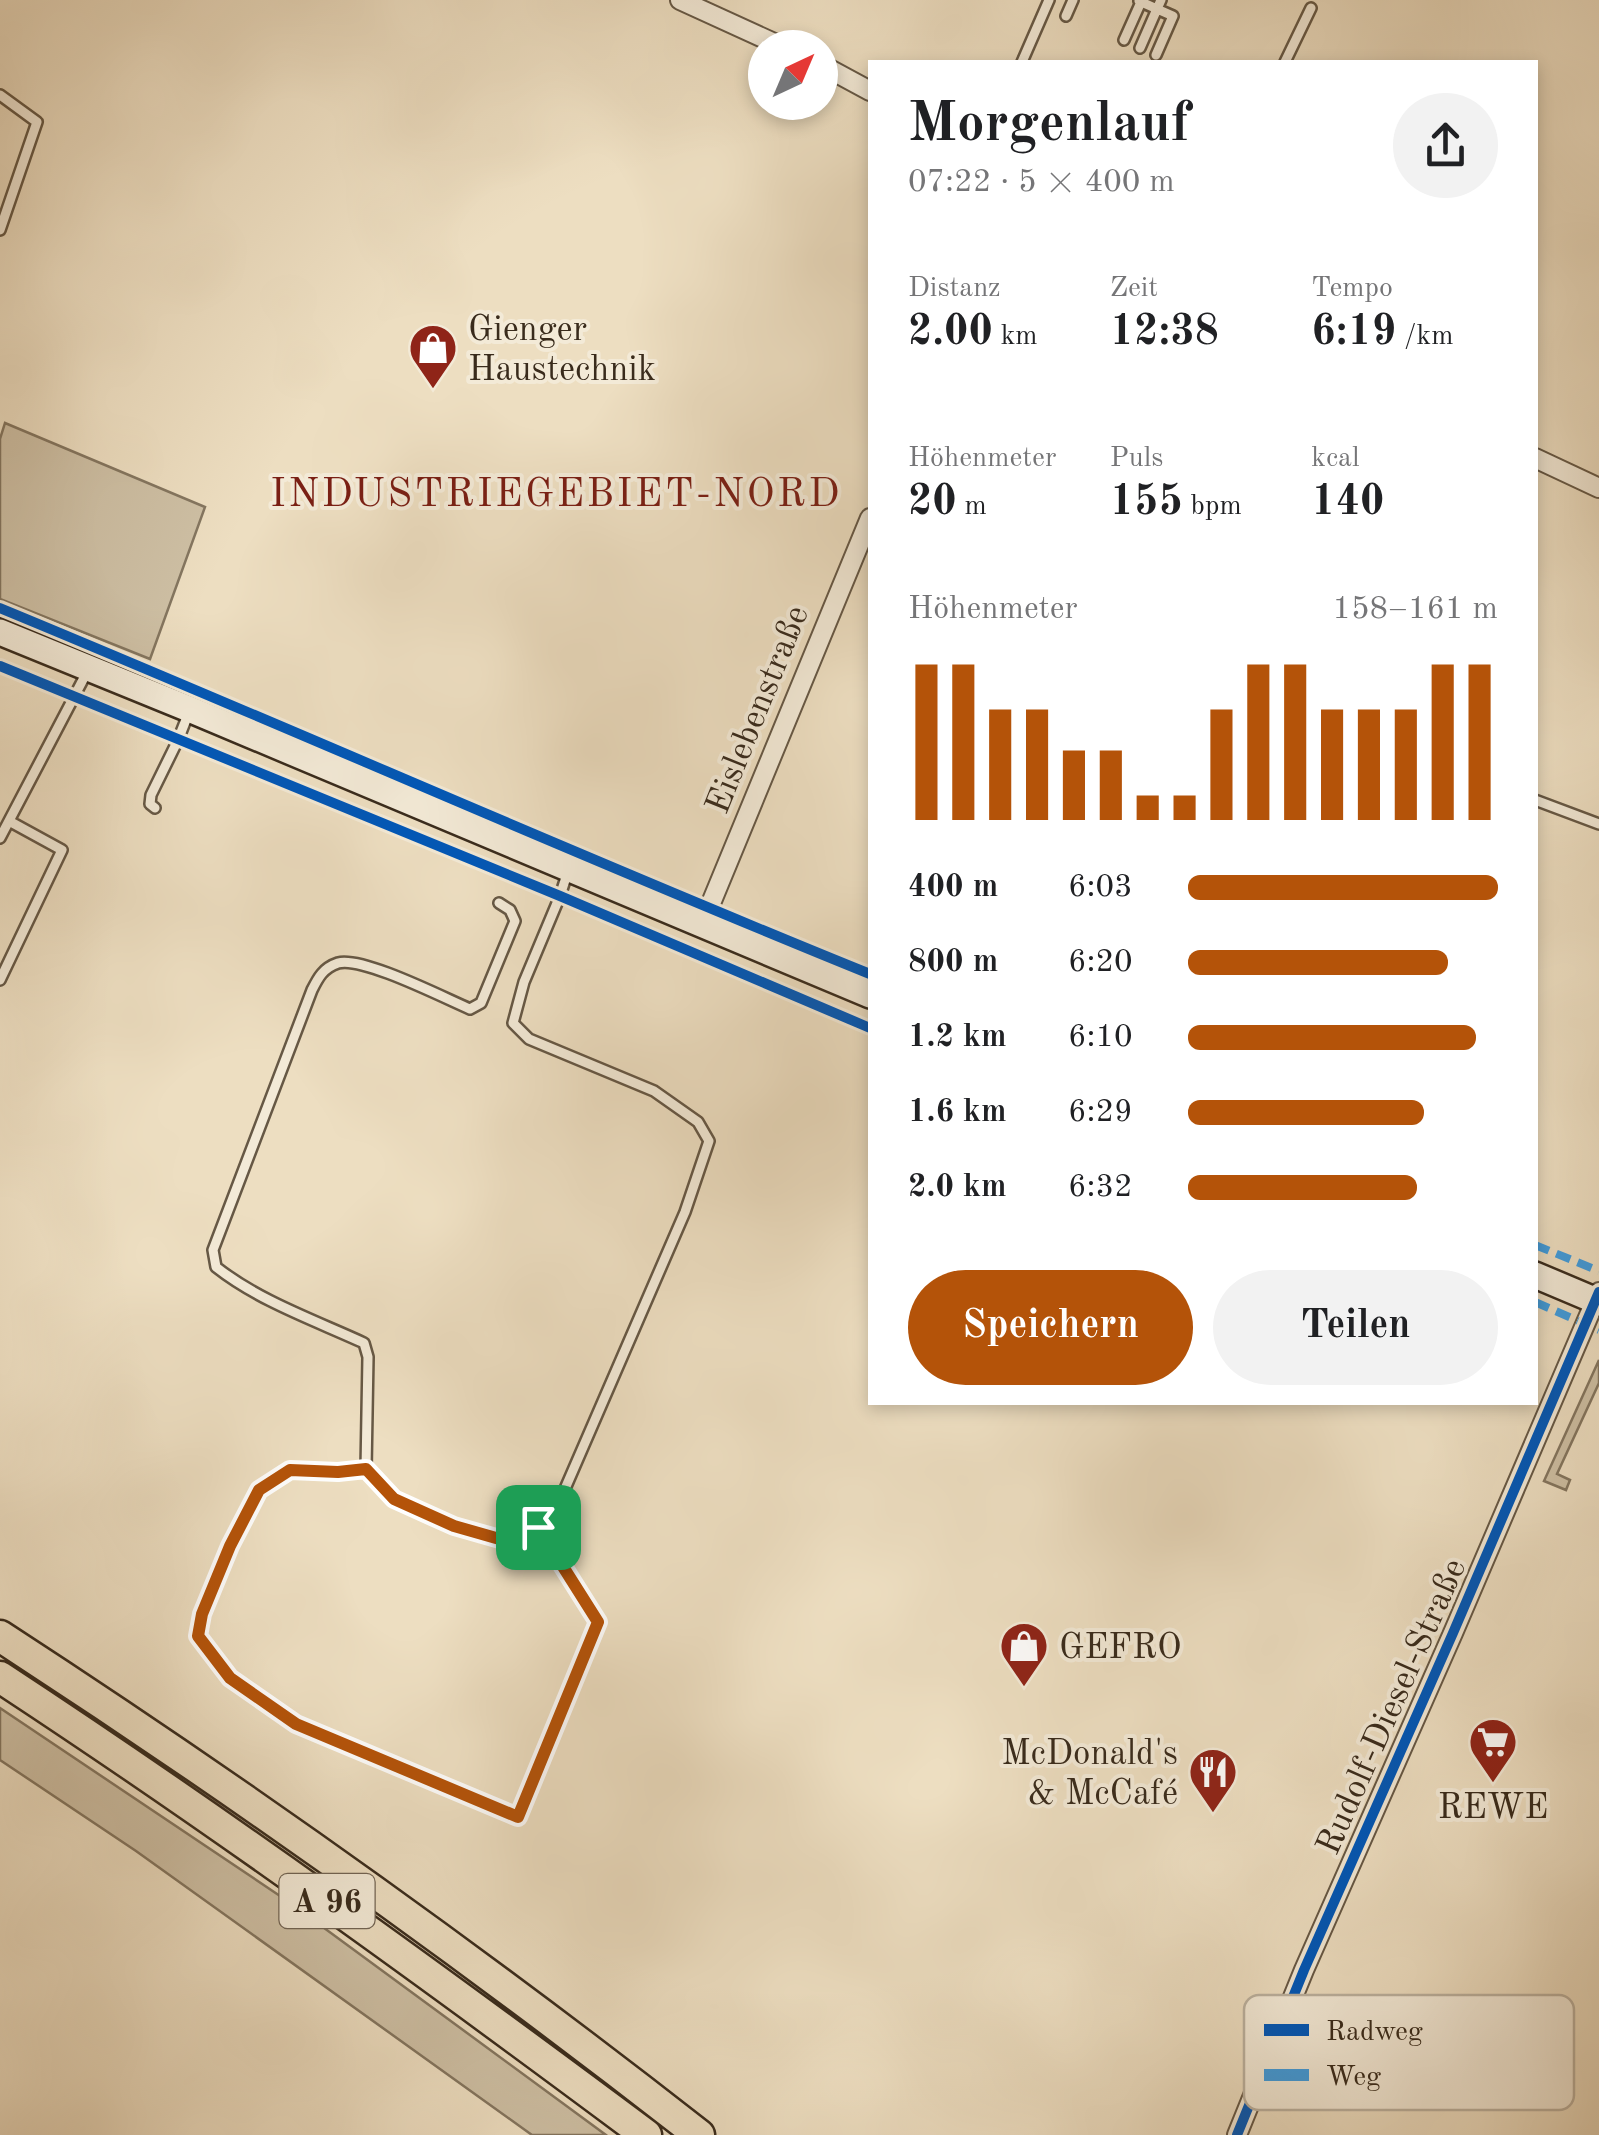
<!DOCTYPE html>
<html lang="de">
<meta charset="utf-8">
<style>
body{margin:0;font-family:"Old Standard TT",serif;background:#f2f2f2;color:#202124;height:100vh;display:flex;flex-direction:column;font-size:38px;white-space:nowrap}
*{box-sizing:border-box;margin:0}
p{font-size:32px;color:#757577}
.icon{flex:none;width:55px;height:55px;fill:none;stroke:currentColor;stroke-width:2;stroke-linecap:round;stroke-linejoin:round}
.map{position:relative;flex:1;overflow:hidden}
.sheet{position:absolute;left:868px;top:60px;width:670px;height:1345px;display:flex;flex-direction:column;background:#fff;border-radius:0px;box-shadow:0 5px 15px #0003}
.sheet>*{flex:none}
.needle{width:65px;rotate:44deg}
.fabs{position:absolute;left:748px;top:30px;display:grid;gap:20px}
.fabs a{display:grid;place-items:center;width:90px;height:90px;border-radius:50%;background:#fff;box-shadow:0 5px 15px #0003;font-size:50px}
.pin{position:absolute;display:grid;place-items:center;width:85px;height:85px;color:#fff;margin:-42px;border-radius:20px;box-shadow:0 5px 15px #0006}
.round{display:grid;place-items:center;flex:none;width:105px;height:105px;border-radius:52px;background:#f2f2f2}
.headline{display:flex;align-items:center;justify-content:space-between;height:170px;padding:0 40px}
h1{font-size:55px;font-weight:600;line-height:75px}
.metrics{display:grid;grid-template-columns:repeat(3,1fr);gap:15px;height:170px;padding:10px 40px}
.metrics div{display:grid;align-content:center}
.metrics b{font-size:42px;font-weight:600}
.metrics small{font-size:28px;font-weight:400}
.metrics p{font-size:28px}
.chart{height:280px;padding:20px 40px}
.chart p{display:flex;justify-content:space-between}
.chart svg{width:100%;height:180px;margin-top:10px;stroke:#b45309;stroke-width:6}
.button{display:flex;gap:20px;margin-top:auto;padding:20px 40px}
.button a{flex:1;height:115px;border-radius:60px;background:#b45309;color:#fff;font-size:40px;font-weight:600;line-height:115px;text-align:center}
.button a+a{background:#f2f2f2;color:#202124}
ul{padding:0 40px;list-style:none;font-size:32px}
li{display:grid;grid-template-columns:160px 120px 1fr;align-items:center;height:75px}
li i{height:25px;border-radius:12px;background:#b45309}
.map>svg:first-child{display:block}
.green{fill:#cec0a5;stroke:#847660;stroke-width:2.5}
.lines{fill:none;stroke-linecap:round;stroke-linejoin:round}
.lane-casing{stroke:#665845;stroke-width:14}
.street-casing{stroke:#665845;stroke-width:22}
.secondary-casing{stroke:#392b1c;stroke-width:30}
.highway-casing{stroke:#392b1c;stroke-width:35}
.lane{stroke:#f3ead7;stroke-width:9}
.street{stroke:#f3ead7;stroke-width:18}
.secondary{stroke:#f3ead7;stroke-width:25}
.highway{stroke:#eddec1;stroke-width:30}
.quiet{stroke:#3e9cdf;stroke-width:8;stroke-dasharray:15 8;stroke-linecap:butt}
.cycleway-casing{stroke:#f3ead7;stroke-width:16}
.cycleway{stroke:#0057b8;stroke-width:10}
.route-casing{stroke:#fff;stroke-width:20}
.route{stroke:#b45309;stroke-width:12}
.labels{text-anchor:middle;stroke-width:8;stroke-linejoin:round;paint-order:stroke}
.shield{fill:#f3ead7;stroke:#716454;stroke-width:2.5}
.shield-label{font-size:32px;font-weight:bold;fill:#392b1c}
.poi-label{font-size:35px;fill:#392b1c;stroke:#f3ead7;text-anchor:start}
.street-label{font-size:35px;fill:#392b1c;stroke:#f3ead7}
.quarter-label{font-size:40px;letter-spacing:2.5px;fill:#7a1f14;stroke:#f3ead7}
.key{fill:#f3ead7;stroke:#bbb19f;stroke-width:2.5}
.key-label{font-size:28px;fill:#392b1c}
</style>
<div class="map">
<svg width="1599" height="2135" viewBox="0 0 1599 2135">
<rect width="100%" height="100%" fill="#eddec1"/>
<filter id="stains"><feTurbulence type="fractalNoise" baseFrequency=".002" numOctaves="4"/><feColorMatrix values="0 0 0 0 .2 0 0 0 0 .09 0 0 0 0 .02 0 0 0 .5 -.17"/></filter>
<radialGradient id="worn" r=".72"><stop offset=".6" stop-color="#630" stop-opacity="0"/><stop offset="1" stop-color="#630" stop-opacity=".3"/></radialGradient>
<path class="green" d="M5,423L205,507L150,659L0,599V439Z
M1599,1360V1383L1557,1474L1570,1480L1566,1490L1544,1481Z
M0,1708L286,1900L606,2135H532L136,1851L0,1760Z"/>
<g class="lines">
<g class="lane-casing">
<path id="lane" d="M1139,1L1157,9L1161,0
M1066,16L1073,0
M1124,40L1141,2
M1140,48L1157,9L1173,16L1156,55
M1022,62L1049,0
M1285,62L1311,8
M0,95L37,122L0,230
M1535,800L1599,824
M155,808L150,804L151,795L178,740L189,712
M0,838L87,672
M499,903L510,910L515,921L481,1003L470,1009C444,998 362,956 338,963C323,968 318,978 312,990L213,1250L216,1267C259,1301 314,1320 364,1343L368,1357L366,1469L338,1471H290L259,1490L230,1546L202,1614L199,1636L230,1678L296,1723L518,1817L598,1622L537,1527
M0,980L62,850L9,821
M366,1469L393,1499L454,1526L510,1542L537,1527L561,1498L685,1212L709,1141L698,1122L654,1091L529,1039L513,1023L524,982L560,896L568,871"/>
</g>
<g class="street-casing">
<path id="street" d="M680,0L785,48
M820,64L870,91
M1535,458L1599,488
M702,925L870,518
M1237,2135L1304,1970L1453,1633L1599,1292"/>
</g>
<g class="secondary-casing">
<path id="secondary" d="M0,632L189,709L870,995
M1535,1275L1599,1302"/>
</g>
<g class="highway-casing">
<path id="highway" d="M0,1636C240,1792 474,1959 699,2135
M0,1677C221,1822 434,1977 646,2135"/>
</g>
<use href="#lane" class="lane"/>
<use href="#street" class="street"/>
<use href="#secondary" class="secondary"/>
<use href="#highway" class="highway"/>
<path class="quiet" d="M1535,1245L1599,1271
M1535,1302L1599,1330"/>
<g class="cycleway-casing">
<path id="cycleway" d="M0,608C291,728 578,856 870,974
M0,666L560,896L870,1028
M1237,2135L1304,1970L1453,1633L1599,1292"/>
</g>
<use href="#cycleway" class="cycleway"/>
</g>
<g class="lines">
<g class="route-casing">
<path id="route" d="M366,1469L394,1499L454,1526L510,1542L538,1527L598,1622L518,1817L296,1724L230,1678L198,1636L202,1614L230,1546L259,1490L290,1470L338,1472Z"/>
</g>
<use href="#route" class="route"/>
</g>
<defs>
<g id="shop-pin" transform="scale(2.5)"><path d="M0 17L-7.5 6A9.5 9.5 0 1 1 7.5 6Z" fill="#8f2418" stroke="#f3ead7"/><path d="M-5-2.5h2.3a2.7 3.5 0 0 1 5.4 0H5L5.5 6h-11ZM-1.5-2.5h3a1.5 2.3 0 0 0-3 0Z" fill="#fff"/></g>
<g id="supermarket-pin" transform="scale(2.5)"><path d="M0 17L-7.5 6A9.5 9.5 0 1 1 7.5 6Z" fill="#8f2418" stroke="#f3ead7"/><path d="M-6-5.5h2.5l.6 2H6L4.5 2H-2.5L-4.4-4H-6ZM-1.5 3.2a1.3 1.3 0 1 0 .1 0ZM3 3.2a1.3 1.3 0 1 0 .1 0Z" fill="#fff"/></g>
<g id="restaurant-pin" transform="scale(2.5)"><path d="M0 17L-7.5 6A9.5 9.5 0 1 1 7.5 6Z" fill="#8f2418" stroke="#f3ead7"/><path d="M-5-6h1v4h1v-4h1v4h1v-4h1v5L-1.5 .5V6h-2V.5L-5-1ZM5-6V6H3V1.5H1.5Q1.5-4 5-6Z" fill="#fff"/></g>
</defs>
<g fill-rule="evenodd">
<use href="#shop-pin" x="433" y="348"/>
<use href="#shop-pin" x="1024" y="1646"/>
<use href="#supermarket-pin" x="1493" y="1742"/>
<use href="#restaurant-pin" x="1213" y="1772"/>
</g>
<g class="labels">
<rect class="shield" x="279.5" y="1874" width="95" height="54" rx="8"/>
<g class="shield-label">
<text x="327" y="1912">A 96</text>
</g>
<g class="poi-label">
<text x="468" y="340">Gienger<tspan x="468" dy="40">Haustechnik</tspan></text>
<text x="1059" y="1658">GEFRO</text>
<text x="1178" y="1764" text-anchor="end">McDonald's<tspan x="1178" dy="40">&amp; McCafé</tspan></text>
<text x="1493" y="1818" text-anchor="middle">REWE</text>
</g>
<g class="street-label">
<text transform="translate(756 709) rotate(-68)" y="12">Eislebenstraße</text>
<text transform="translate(1390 1706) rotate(-66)" y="12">Rudolf-Diesel-Straße</text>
</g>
<g class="quarter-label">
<text x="556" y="506">INDUSTRIEGEBIET-NORD</text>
</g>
</g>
<rect x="1244" y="1995" width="330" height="115" rx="15" class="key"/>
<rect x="1264" y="2024" width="45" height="12" fill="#0057b8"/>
<rect x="1264" y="2069" width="45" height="12" fill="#3e9cdf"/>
<g class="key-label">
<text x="1326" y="2040">Radweg</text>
<text x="1326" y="2085">Weg</text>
</g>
<rect width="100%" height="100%" filter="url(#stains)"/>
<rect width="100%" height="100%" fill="url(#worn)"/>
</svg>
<div class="fabs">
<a><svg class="needle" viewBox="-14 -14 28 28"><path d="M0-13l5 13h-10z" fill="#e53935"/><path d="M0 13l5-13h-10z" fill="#757577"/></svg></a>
</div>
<div class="pin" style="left:538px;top:1527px;background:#1e9e55"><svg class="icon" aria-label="arrive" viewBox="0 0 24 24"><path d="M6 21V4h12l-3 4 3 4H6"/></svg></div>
<section class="sheet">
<div class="headline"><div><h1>Morgenlauf</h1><p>07:22 · 5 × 400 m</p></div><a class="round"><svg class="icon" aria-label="share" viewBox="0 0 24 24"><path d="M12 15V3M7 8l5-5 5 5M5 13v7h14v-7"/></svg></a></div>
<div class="metrics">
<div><p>Distanz</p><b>2.00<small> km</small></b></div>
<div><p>Zeit</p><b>12:38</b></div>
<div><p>Tempo</p><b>6:19<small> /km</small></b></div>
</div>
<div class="metrics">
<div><p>Höhenmeter</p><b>20<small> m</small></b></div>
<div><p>Puls</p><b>155<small> bpm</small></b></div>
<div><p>kcal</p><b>140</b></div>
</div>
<div class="chart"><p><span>Höhenmeter</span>158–161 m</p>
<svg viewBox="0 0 160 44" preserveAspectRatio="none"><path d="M5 44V6M15 44V6M25 44V17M35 44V17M45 44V27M55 44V27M65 44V38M75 44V38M85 44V17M95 44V6M105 44V6M115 44V17M125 44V17M135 44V17M145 44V6M155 44V6"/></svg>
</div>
<ul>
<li><b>400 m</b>6:03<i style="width:100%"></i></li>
<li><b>800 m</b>6:20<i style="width:84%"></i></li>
<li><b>1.2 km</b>6:10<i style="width:93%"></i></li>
<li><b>1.6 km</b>6:29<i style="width:76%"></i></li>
<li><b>2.0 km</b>6:32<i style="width:74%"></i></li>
</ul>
<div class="button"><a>Speichern</a><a>Teilen</a></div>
</section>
</div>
